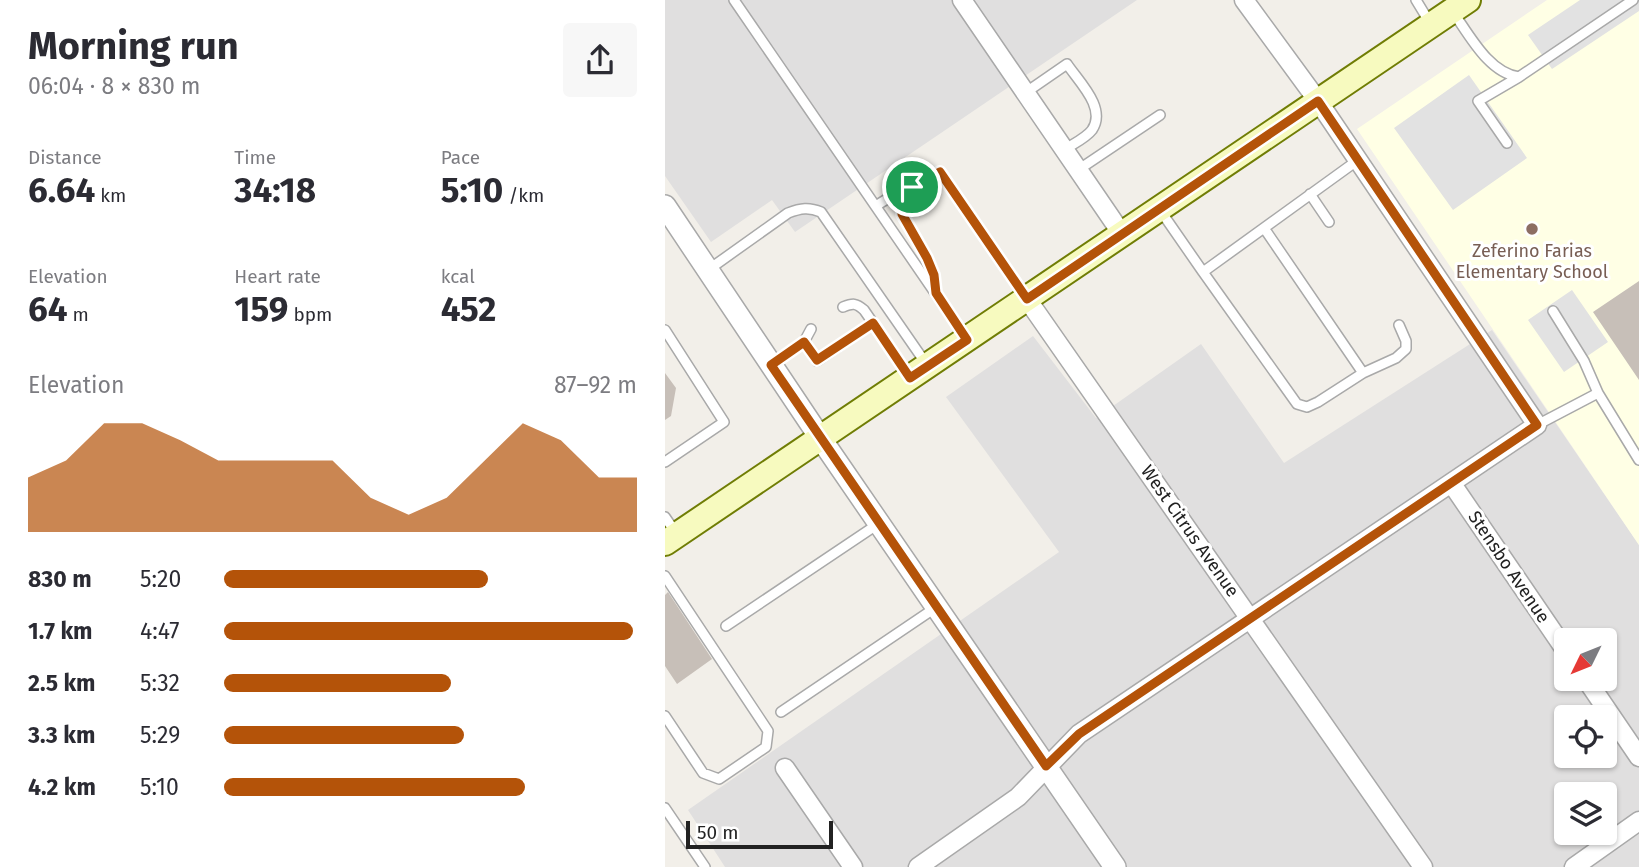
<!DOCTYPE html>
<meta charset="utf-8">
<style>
body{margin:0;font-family:"Fira Sans",sans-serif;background:#f7f7f7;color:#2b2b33;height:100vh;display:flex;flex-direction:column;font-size:26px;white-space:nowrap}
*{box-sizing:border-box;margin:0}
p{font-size:23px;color:#7c7c81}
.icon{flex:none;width:38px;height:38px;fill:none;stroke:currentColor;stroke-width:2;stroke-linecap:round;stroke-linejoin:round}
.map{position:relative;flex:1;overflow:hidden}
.panel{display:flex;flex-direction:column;background:#fff;width:665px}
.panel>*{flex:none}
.needle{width:46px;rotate:227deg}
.fabs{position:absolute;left:889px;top:628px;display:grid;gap:14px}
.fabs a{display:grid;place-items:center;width:63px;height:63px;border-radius:7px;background:#fff;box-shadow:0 2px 5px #0004;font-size:35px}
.scale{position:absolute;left:21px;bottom:18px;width:147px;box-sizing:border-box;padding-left:7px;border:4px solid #222;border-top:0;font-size:19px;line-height:24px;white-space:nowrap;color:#222;-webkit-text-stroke:5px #fff;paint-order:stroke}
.pin{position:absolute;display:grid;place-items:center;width:60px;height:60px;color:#fff;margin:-30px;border:4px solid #fff;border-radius:50%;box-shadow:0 2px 7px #0007}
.round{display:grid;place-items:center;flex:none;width:74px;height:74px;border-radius:7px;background:#f7f7f7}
.head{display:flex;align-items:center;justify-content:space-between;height:119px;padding:0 28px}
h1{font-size:38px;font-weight:700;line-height:52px}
.figures{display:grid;grid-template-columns:repeat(3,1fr);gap:10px;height:119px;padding:7px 28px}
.figures div{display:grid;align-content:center}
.figures b{font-size:35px;font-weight:700}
.figures small{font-size:19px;font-weight:400}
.figures p{font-size:19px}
.chart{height:196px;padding:14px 28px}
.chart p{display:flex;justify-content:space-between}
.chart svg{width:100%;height:126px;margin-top:7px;fill:#b45309;opacity:.7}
ul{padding:0 28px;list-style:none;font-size:23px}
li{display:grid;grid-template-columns:112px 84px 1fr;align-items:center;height:52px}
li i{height:18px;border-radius:9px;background:#b45309}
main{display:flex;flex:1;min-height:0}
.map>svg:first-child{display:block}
.residential{fill:#e0dfdf;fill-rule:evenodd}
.education{fill:#ffffe5}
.parking{fill:#e2e2e2}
.building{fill:#c7bfb8}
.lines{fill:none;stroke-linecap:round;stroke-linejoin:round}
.service-casing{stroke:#a9a9a9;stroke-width:12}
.minor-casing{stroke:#a9a9a9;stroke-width:21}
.tertiary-casing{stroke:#a9a9a9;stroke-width:24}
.secondary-casing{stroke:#707d05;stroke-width:28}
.service{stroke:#fff;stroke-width:9}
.minor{stroke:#fff;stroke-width:18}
.tertiary{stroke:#fff;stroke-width:21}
.secondary{stroke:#f7fabf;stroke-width:24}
.route-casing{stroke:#fff;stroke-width:14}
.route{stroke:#b45309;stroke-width:9}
.education-dot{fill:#8d6e63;stroke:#fff;stroke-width:2.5}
.labels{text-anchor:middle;stroke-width:6;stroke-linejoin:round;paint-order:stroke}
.education-label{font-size:18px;fill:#785e54;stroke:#fff}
.street-label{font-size:18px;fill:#222;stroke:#fff}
</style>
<main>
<section class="panel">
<div class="head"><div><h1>Morning run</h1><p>06:04 · 8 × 830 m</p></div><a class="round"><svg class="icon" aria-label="share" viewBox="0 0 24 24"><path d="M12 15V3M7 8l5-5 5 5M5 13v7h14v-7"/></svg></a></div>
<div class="figures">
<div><p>Distance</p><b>6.64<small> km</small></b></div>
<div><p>Time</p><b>34:18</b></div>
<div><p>Pace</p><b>5:10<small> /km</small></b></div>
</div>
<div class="figures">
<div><p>Elevation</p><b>64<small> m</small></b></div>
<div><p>Heart rate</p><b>159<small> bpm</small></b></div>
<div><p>kcal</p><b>452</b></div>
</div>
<div class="chart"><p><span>Elevation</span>87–92 m</p>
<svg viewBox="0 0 160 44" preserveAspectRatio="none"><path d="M0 44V25L10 19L20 6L30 6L40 12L50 19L60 19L70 19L80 19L90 32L100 38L110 32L120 19L130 6L140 12L150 25L160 25V44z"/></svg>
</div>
<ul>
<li><b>830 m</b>5:20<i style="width:64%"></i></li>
<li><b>1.7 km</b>4:47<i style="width:99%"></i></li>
<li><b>2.5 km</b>5:32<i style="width:55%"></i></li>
<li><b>3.3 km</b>5:29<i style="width:58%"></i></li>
<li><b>4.2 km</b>5:10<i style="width:73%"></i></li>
</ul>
</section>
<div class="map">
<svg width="974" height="867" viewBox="0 0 974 867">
<rect width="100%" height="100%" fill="#f2efe9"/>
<path class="residential" d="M0,0H472L130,232L107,200L46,242L0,176Z
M827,330L974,545V867H60L23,810L394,552L281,397L368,336L431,418L536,344L619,463ZM901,640H940V679H901ZM901,718H940V756H901ZM901,794H940V833H901Z"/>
<path class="education" d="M882,0H974V545L692,129Z"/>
<path class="parking" d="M915,0H974V11L887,69L863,35Z
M804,75L862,158L788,210L729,128Z
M907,290L943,342L899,372L863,320Z"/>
<path class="building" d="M974,281V380L928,312Z
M0,373L11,388L6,416L0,420Z
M3,592L47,659L12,684L0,666V595Z"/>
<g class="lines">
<g class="service-casing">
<path id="service" d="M69,0L301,338
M751,0L765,23
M788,12C805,36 824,73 854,77
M360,93L402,64C414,82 442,108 427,130C421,138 408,144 399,150
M842,143L813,101L854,77L968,0
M413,170L495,115
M247,187L238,205L237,214L262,258L269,275L271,290
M645,194L664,222
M211,206C231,192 253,184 275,172L361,298
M495,210L538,272L693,160
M599,228L698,373
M43,270L123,213C136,208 144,207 156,212L262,365
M538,272L632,404L642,407L653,402L698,373L731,358L741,349V341L734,325
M178,307C188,303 191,303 199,310L244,375
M888,311L919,361L933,393L974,460
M0,330L59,422L0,462
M139,342L146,329
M107,364L139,342L152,361L208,323
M872,425L933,393
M0,517L11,533
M0,576L103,731L101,747L54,779L38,773L0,716
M61,626L213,524
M116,712L270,608
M0,808L40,867"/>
</g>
<g class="minor-casing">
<path id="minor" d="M297,0L457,234
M362,299L758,867
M787,484L901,651
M921,679L974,757
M120,768L188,867
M253,867L353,797L414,734L872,425L653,101L579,0
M909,867L974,821"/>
</g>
<g class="tertiary-casing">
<path id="tertiary" d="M0,206L156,439L450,867"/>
</g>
<g class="secondary-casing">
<path id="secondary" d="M0,543L803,0"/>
</g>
<use href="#service" class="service"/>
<use href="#minor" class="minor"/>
<use href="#tertiary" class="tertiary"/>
<use href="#secondary" class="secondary"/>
</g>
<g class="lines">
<g class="route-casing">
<path id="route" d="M653,101L872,425L414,734L381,766L106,365L139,342L152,360L208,323L245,378L302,340L271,293L269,275L262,258L237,214L238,205L247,187L275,172L362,299Z"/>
</g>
<use href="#route" class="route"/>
</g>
<circle class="education-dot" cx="867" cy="229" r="7"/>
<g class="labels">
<g class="education-label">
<text x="867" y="257">Zeferino Farias<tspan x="867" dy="21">Elementary School</tspan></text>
</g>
<g class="street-label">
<text transform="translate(525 531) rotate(55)" y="6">West Citrus Avenue</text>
<text transform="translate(844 567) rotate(56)" y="6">Stensbo Avenue</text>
</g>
</g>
</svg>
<div class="fabs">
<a><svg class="needle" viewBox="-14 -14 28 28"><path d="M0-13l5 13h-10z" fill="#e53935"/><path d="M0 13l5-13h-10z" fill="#7c7c81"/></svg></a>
<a><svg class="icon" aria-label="locate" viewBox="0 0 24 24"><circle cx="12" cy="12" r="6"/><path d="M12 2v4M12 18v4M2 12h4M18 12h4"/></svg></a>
<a><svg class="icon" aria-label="layers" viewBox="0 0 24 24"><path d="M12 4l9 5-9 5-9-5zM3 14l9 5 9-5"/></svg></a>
</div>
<div class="scale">50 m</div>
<div class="pin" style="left:247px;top:187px;background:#1e9e55"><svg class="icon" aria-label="arrive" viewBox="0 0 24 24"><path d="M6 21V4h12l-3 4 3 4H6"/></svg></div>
</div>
</main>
